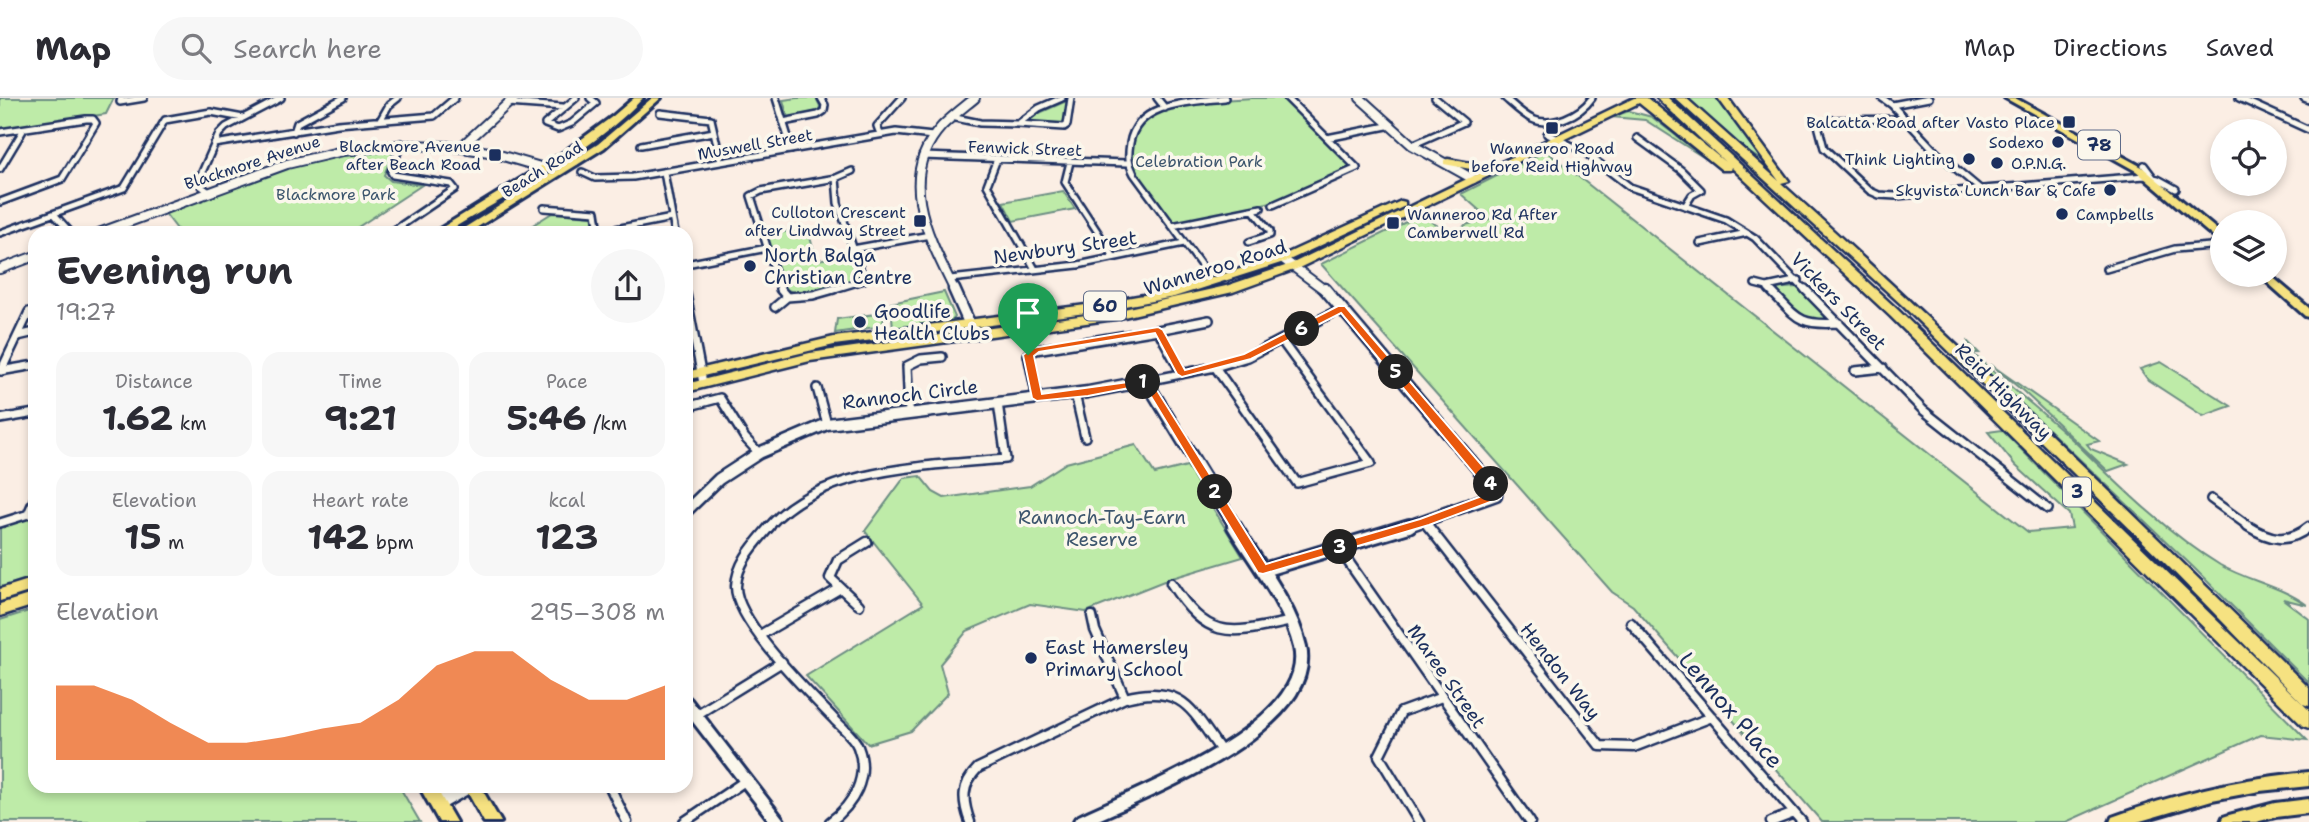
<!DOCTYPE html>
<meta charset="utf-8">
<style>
body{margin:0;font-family:"Shantell Sans",sans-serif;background:#f7f7f7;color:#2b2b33;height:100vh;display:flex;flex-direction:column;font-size:26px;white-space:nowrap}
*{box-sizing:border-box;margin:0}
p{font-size:23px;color:#7c7c81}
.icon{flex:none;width:38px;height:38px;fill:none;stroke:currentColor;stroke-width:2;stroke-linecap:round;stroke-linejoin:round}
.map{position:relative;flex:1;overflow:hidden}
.side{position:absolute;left:28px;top:128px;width:665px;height:567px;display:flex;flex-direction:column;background:#fff;border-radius:21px;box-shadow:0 4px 10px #0003}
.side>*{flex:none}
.fabs{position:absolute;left:2210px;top:21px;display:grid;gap:14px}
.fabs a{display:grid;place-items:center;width:77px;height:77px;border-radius:50%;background:#fff;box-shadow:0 4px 10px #0003;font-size:35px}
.pin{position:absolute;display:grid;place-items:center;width:60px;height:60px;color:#fff;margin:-72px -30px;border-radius:50% 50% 50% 0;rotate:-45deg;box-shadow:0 0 7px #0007}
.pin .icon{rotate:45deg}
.km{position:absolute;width:35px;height:35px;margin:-18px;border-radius:50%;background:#222;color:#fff;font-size:19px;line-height:35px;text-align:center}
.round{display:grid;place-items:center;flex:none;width:74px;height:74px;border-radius:37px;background:#f7f7f7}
.overview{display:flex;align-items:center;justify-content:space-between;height:119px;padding:0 28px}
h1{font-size:38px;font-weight:700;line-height:52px}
.stats{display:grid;grid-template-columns:repeat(3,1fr);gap:10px;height:119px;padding:7px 28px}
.stats div{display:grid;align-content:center;border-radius:18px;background:#f7f7f7;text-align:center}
.stats b{font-size:35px;font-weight:700}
.stats small{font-size:19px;font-weight:400}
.stats p{font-size:19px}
.chart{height:196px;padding:14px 28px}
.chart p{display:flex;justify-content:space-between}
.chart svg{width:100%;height:126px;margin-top:7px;fill:#ea580c;opacity:.7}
header{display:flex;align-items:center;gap:42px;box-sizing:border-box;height:98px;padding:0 35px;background:#fff;border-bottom:2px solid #e1e1e2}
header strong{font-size:33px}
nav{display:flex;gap:38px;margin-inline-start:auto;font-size:24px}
.search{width:490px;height:63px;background:#f7f7f7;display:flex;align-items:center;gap:18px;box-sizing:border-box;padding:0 24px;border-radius:38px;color:#7c7c81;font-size:26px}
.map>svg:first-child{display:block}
.green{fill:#beeba8;stroke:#6c8d83;stroke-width:2}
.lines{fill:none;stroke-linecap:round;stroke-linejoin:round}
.street-far2-casing{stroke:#1b2f5e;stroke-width:10}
.street-far1-casing{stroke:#1b2f5e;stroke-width:12}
.street-casing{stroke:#1b2f5e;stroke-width:13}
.secondary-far2-casing{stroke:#1b2f5e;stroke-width:12}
.secondary-far1-casing{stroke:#1b2f5e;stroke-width:15}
.secondary-casing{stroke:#1b2f5e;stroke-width:18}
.primary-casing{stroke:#1b2f5e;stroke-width:6}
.highway-casing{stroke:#1b2f5e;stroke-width:5}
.street-far2{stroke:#fbf7ec;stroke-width:5}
.street-far1{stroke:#fbf7ec;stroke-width:7}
.street{stroke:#fbf7ec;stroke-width:8}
.secondary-far2{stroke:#fbf7ec;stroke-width:8}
.secondary-far1{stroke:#fbf7ec;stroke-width:10}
.secondary{stroke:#fbf7ec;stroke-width:12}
.primary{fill:#f6e281;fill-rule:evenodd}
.highway{fill:#f6e281;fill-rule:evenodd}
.route{fill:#ea580c;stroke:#fff;stroke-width:2;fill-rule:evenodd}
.poi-dot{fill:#1b2f5e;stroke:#fbf7ec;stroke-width:2.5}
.labels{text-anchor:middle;stroke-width:7;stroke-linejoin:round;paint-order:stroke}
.far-poi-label{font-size:16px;fill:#1b2f5e;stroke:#fbf7ec;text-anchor:end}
.far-street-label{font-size:16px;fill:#1b2f5e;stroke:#fbf7ec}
.far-park-label{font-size:16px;fill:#3c556d;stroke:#fbf7ec}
.shield{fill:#fbf7ec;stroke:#5e6b89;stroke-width:2}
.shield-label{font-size:18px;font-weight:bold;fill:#1b2f5e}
.street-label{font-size:19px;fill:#1b2f5e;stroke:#fbf7ec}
.poi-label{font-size:19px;fill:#1b2f5e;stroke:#fbf7ec;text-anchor:start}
.park-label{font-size:19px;fill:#3c556d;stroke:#fbf7ec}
.near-street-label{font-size:23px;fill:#1b2f5e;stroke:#fbf7ec}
</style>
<header>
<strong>Map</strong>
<div class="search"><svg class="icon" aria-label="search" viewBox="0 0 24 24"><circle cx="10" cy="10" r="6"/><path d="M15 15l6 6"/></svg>Search here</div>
<nav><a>Map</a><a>Directions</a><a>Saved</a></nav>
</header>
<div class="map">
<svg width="2309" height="724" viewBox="0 0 2309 724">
<rect width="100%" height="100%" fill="#fbeee4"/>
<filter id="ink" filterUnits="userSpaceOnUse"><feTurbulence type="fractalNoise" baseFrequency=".0143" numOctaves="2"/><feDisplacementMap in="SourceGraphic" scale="14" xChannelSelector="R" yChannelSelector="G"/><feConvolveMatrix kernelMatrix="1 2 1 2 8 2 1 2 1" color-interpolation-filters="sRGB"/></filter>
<g filter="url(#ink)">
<path class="green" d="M0,0H114L106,16L0,32Z
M797,0H816L820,8L819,13L788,20L783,2Z
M1251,0H1284L1351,68L1350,71L1280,102L1180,125L1172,123L1132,71L1131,55L1137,27C1167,3 1214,3 1251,0Z
M1686,0H1717L1736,21L1761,62L1739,48Z
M1071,1L1062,27L1025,26L1037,16Z
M1629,13L1652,19L1706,61L1645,22L1611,19Z
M395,51L384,77L391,83L422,87L349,135H180L164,114L291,67L326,58Z
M1546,53L2028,434L2072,430L2069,416L2015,367L1988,334L2002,332L2307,642L2260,637L2066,724H1822L1633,508L1612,494L1321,166L1420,117L1456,139L1465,127L1489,121L1461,96Z
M1063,93L1075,111L1013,123L1003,104Z
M552,115L593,118L594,128L580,135H520Z
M807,130L817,162L851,157L859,180L855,184L800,197L783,190L766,137Z
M1797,189L1830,223L1807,224L1773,191Z
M944,194L955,219L951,224L893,231L891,205Z
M884,215L883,228L835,235L837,221Z
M1968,244L1979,255H1972C2006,286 2043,314 2077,346C2121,389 2167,435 2220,467C2248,483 2281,488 2307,507L2283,501L2309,521V585L2193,469L1968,255Z
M2161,264L2231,308L2203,318L2148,282L2140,271Z
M1990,266L2099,343L2087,346L2091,351L2128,366L2108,373L2023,293Z
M1136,347L1155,376L1187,368L1243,459L1169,481L1086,514L1030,506L967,533L940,566L948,595L911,633L868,646L806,578L923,506L865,433L904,380L920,378L933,394L944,400L1030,388L1066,365Z
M35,418V480L0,491V428Z
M35,511V688H399L420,724H0V522Z"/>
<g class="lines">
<g class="street-far2-casing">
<path id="street-far2" d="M121,0L120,4L144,0
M576,0L545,26L558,31L572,25L596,5L590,0
M776,0L792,52
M1157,0L1165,10
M1505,0C1513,7 1522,16 1532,21C1552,30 1580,17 1592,0
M1882,0L1892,7L1936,54L1980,91
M2239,0L2309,32
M2304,0L2309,2
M508,5L563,9
M1892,7L1929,0
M660,15L711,21L721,64
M951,19L980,25L1018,26L1039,10L1062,0
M381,21L389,7L398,0
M1906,21L1830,22L1818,27L1824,50L1870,93L1879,97L1896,98L2145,78L2158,81L2176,91
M783,24L818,17L824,13L825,7L821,0
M1018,26L1064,29L1067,27L1071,0
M0,34L86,21H93L96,25L62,81L0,104
M294,34L297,25L343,0
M880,36L877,28L902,0
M1547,36L1583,53L1630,89L1726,122L1755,140L1806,193
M1327,40L1392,27
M1637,40L1681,72L1701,92L1692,97L1685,108
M214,46L338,26L434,18L455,0
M641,47L714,34
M1412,47L1464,24L1435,0
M922,58L1127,65
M997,61L987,87L1035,171
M1070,64L1065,84L1114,159
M2144,67L2153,79L2149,80
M0,71L24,31
M582,74L595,80L633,79L896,34L933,38
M664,74L675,135
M836,80L852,73
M209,94L201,88L199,81L219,36L226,29L281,0
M1273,107L1357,70L1287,0
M544,110L596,114L599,134
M54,116L71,135
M1172,128L1261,110
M0,135L124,90L165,22L211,14L243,20
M390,135L455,91L451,86L393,77L391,74L401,45
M595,135L672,120
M1249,144L1270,137V133L1253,112
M1700,145L1747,135
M853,151L930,137
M686,166L767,150
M2106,171L2175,151L2222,147
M1206,174L1134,76C1128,65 1128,57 1130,45C1137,4 1191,4 1225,0
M950,181L1078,167L1184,145
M1755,186L1767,189
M781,193L751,98L761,93L836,80L838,105L864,182L828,193
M1771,193L1767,189L1799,182"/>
</g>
<g class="street-far1-casing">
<path id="street-far1" d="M780,191L787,199
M1769,191C1797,219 1797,228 1839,225
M1805,191L1923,312L2048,411
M686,196L703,285
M787,199L813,197L834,191
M775,209L787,199
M1158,232L1209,222
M18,238L35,234
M1215,269L1297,385L1371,365L1281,242
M0,273L35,267
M1,273L29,214
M1855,273L1883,270
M1146,283L1215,269L1248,259L1342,210
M817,290L827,326
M1075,296L1085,339
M1037,300L1028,257L1036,252L1158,232L1182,276
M686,309L720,300L745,340L759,355
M909,315L907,268L921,261L942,259
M0,321L35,315
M2211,401L2251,430
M28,416L35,400
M1424,424L1429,430
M0,425L35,414
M768,430C818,368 933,368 1006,361L998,305"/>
</g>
<g class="street-casing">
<path id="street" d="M770,428C755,446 737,464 736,488C735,523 809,595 834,621C842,630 854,638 858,649C870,679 853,707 830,724
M1428,428L1600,648L1634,649L1712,619
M2248,428C2270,442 2288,446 2309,429
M1338,449L1530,724
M1171,485C1209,544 1229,536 1292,523
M859,507L830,480L838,462L867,444
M1092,518L1095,532L1125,600
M1631,525L1802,724
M760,537L839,491
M696,617L782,564
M611,691L627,724
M435,701L460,688
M439,708L474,688
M684,724L745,683
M970,724C962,702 961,687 978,670L1125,600C1184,585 1191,612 1222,654
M1419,724L1379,658L1401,614L1442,599
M1771,724L1794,715"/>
</g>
<g class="secondary-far2-casing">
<path id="secondary-far2" d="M1360,0L1412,47L1473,81
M461,49L514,0
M99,135L287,66L343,53L400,47L448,48L489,54L544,70L575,63
M1283,161L1326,193
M0,171L35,158
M955,193C929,140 895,79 942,28C952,18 964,9 975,0"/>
</g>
<g class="secondary-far1-casing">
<path id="secondary-far1" d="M954,191L974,236
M1325,191L1494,390L1496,397L1403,430
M686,413L719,381L759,355L827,326L1088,294L1146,283L1236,430"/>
</g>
<g class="secondary-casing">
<path id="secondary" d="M1263,472L1409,428
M686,605L778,724
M1080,724C1137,696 1318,630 1300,549C1290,506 1257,466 1234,428"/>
</g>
<g class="primary-casing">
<path id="primary" d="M634,0H643C592,55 510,95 445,135H433L564,54L613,18Z
M652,0H661L604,50L468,135H456L598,46Z
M2005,0H2015L2142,69L2222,136V144L2218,143L2136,73Z
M2259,177H2270L2309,210V219L2305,218Z
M2309,674V688L2260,693L2212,702L2137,724H2110L2112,719C2177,695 2241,680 2309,674Z
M419,688H435L456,724H439Z
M464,688H480L501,724H484Z
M2309,701V715L2275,719L2256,724H2221L2223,719L2229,717L2275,705Z"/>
</g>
<g class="highway-casing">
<path id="highway" d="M1634,0H1647L1725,64L1657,0H1668L1898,212L2309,612V630L2303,628L1890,218L1731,69L1730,72H1722L1639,5L1299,170L1233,194L1115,221L810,263L686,294V286L810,255L1115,213L1226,188L1291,166Z
M1675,0H1686L1779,83L1718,0H1728L1789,83L1781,85C1962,248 2136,418 2309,590V608L2303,606L2170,470L1902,207Z
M1448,61L1476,66L1481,69L1476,72L1444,66V62Z
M1401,103L1405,104V108L1287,163L1174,199L1086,215L834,247L686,282V274L834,239L1086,207L1172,192L1279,159Z
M35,480V492L0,503V491Z
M35,495V507L0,518V506Z"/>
</g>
<use href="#street-far2" class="street-far2"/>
<use href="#street-far1" class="street-far1"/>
<use href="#street" class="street"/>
<use href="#secondary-far2" class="secondary-far2"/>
<use href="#secondary-far1" class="secondary-far1"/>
<use href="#secondary" class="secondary"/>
<use href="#primary" class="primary"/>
<use href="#highway" class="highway"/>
</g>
</g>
<path class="route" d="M1338,208H1345L1499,387L1502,397L1501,400L1429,427L1263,476L1258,475L1144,287L1088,298L1037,303L1032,300L1023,257L1032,250L1158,229L1163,232L1185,272L1244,256ZM1341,215L1490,395L1420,421L1266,466L1150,281L1042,296L1034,258L1039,254L1155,235L1177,276L1182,279L1251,261Z"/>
<g class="poi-dot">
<rect x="2062" y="17" width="14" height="14" rx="3.5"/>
<rect x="1545" y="23" width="14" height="14" rx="3.5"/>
<circle cx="2058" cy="44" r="7"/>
<rect x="488" y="50" width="14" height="14" rx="3.5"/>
<circle cx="1969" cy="61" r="7"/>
<circle cx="1997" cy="65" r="7"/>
<circle cx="2110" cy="92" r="7"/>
<circle cx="2062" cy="116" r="7"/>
<rect x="913" y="116" width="14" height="14" rx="3.5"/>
<rect x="1386" y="118" width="14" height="14" rx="3.5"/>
<circle cx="750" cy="168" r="7"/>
<circle cx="860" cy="224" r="7"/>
<circle cx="1031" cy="560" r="7"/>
</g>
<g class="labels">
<g class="far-poi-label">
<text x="2055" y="30">Balcatta Road after Vasto Place</text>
<text x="2044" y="50">Sodexo</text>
<text x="481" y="54">Blackmore Avenue<tspan x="481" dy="18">after Beach Road</tspan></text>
<text x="1552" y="56" text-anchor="middle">Wanneroo Road<tspan x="1552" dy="18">before Reid Highway</tspan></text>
<text x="1955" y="67">Think Lighting</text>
<text x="2011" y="71" text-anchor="start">O.P.N.G.</text>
<text x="2096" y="98">Skyvista Lunch Bar &amp; Cafe</text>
<text x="906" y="120">Culloton Crescent<tspan x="906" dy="18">after Lindway Street</tspan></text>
<text x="1407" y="122" text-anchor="start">Wanneroo Rd After<tspan x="1407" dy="18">Camberwell Rd</tspan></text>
<text x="2076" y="122" text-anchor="start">Campbells</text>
</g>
<g class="far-street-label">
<text transform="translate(755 46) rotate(-10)" y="6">Muswell Street</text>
<text transform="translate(1025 50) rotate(2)" y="6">Fenwick Street</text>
<text transform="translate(252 64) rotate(-18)" y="6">Blackmore Avenue</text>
<text transform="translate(542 71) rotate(-32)" y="6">Beach Road</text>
</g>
<g class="far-park-label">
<text x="1199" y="69">Celebration Park</text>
<text x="336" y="102">Blackmore Park</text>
</g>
<g class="shield">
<rect x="2078" y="32.5" width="42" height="29" rx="5"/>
<rect x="1084" y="193.5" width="42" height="29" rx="5"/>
<rect x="2063" y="379.5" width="28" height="29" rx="5"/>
</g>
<g class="shield-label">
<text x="2099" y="53">78</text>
<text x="1105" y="214">60</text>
<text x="2077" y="400">3</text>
</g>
<g class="street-label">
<text transform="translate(1065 149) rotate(-8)" y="7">Newbury Street</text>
<text transform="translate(1215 169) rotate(-17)" y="7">Wanneroo Road</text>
<text transform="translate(1839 203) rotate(46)" y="7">Vickers Street</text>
<text transform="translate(2004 293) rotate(45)" y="7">Reid Highway</text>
<text transform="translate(910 296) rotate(-7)" y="7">Rannoch Circle</text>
<text transform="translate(1561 573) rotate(52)" y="7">Hendon Way</text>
<text transform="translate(1447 578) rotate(55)" y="7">Maree Street</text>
</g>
<g class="poi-label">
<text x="764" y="164">North Balga<tspan x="764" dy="22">Christian Centre</tspan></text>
<text x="874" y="220">Goodlife<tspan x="874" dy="22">Health Clubs</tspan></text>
<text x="1045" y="556">East Hamersley<tspan x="1045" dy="22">Primary School</tspan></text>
</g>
<g class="park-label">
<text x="1102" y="426">Rannoch-Tay-Earn<tspan x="1102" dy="22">Reserve</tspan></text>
</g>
<g class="near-street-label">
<text transform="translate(1731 612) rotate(49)" y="8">Lennox Place</text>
</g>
</g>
</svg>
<div class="fabs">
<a><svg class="icon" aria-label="locate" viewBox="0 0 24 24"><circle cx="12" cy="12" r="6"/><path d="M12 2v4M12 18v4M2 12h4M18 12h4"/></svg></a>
<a><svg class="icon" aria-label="layers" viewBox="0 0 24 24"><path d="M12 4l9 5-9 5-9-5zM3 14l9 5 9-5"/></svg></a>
</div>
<div class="pin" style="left:1028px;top:257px;background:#1e9e55"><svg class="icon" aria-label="arrive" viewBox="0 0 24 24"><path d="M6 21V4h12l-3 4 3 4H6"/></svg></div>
<b class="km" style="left:1143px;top:284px">1</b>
<b class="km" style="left:1215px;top:394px">2</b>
<b class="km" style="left:1340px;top:449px">3</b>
<b class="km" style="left:1491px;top:386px">4</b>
<b class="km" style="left:1396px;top:274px">5</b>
<b class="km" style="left:1302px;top:231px">6</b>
<section class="side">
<div class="overview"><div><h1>Evening run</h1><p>19:27</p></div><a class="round"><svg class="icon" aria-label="share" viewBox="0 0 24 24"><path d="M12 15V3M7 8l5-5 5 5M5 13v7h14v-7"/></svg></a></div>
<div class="stats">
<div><p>Distance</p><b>1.62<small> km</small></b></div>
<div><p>Time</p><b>9:21</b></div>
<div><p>Pace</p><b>5:46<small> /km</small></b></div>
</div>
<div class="stats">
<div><p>Elevation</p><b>15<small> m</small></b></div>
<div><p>Heart rate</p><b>142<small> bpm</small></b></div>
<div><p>kcal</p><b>123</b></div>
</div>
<div class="chart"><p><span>Elevation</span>295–308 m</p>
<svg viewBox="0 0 160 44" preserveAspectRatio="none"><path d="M0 44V18L10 18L20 23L30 31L40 38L50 38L60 36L70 33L80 31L90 23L100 11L110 6L120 6L130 16L140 23L150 23L160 18V44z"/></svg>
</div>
</section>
</div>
